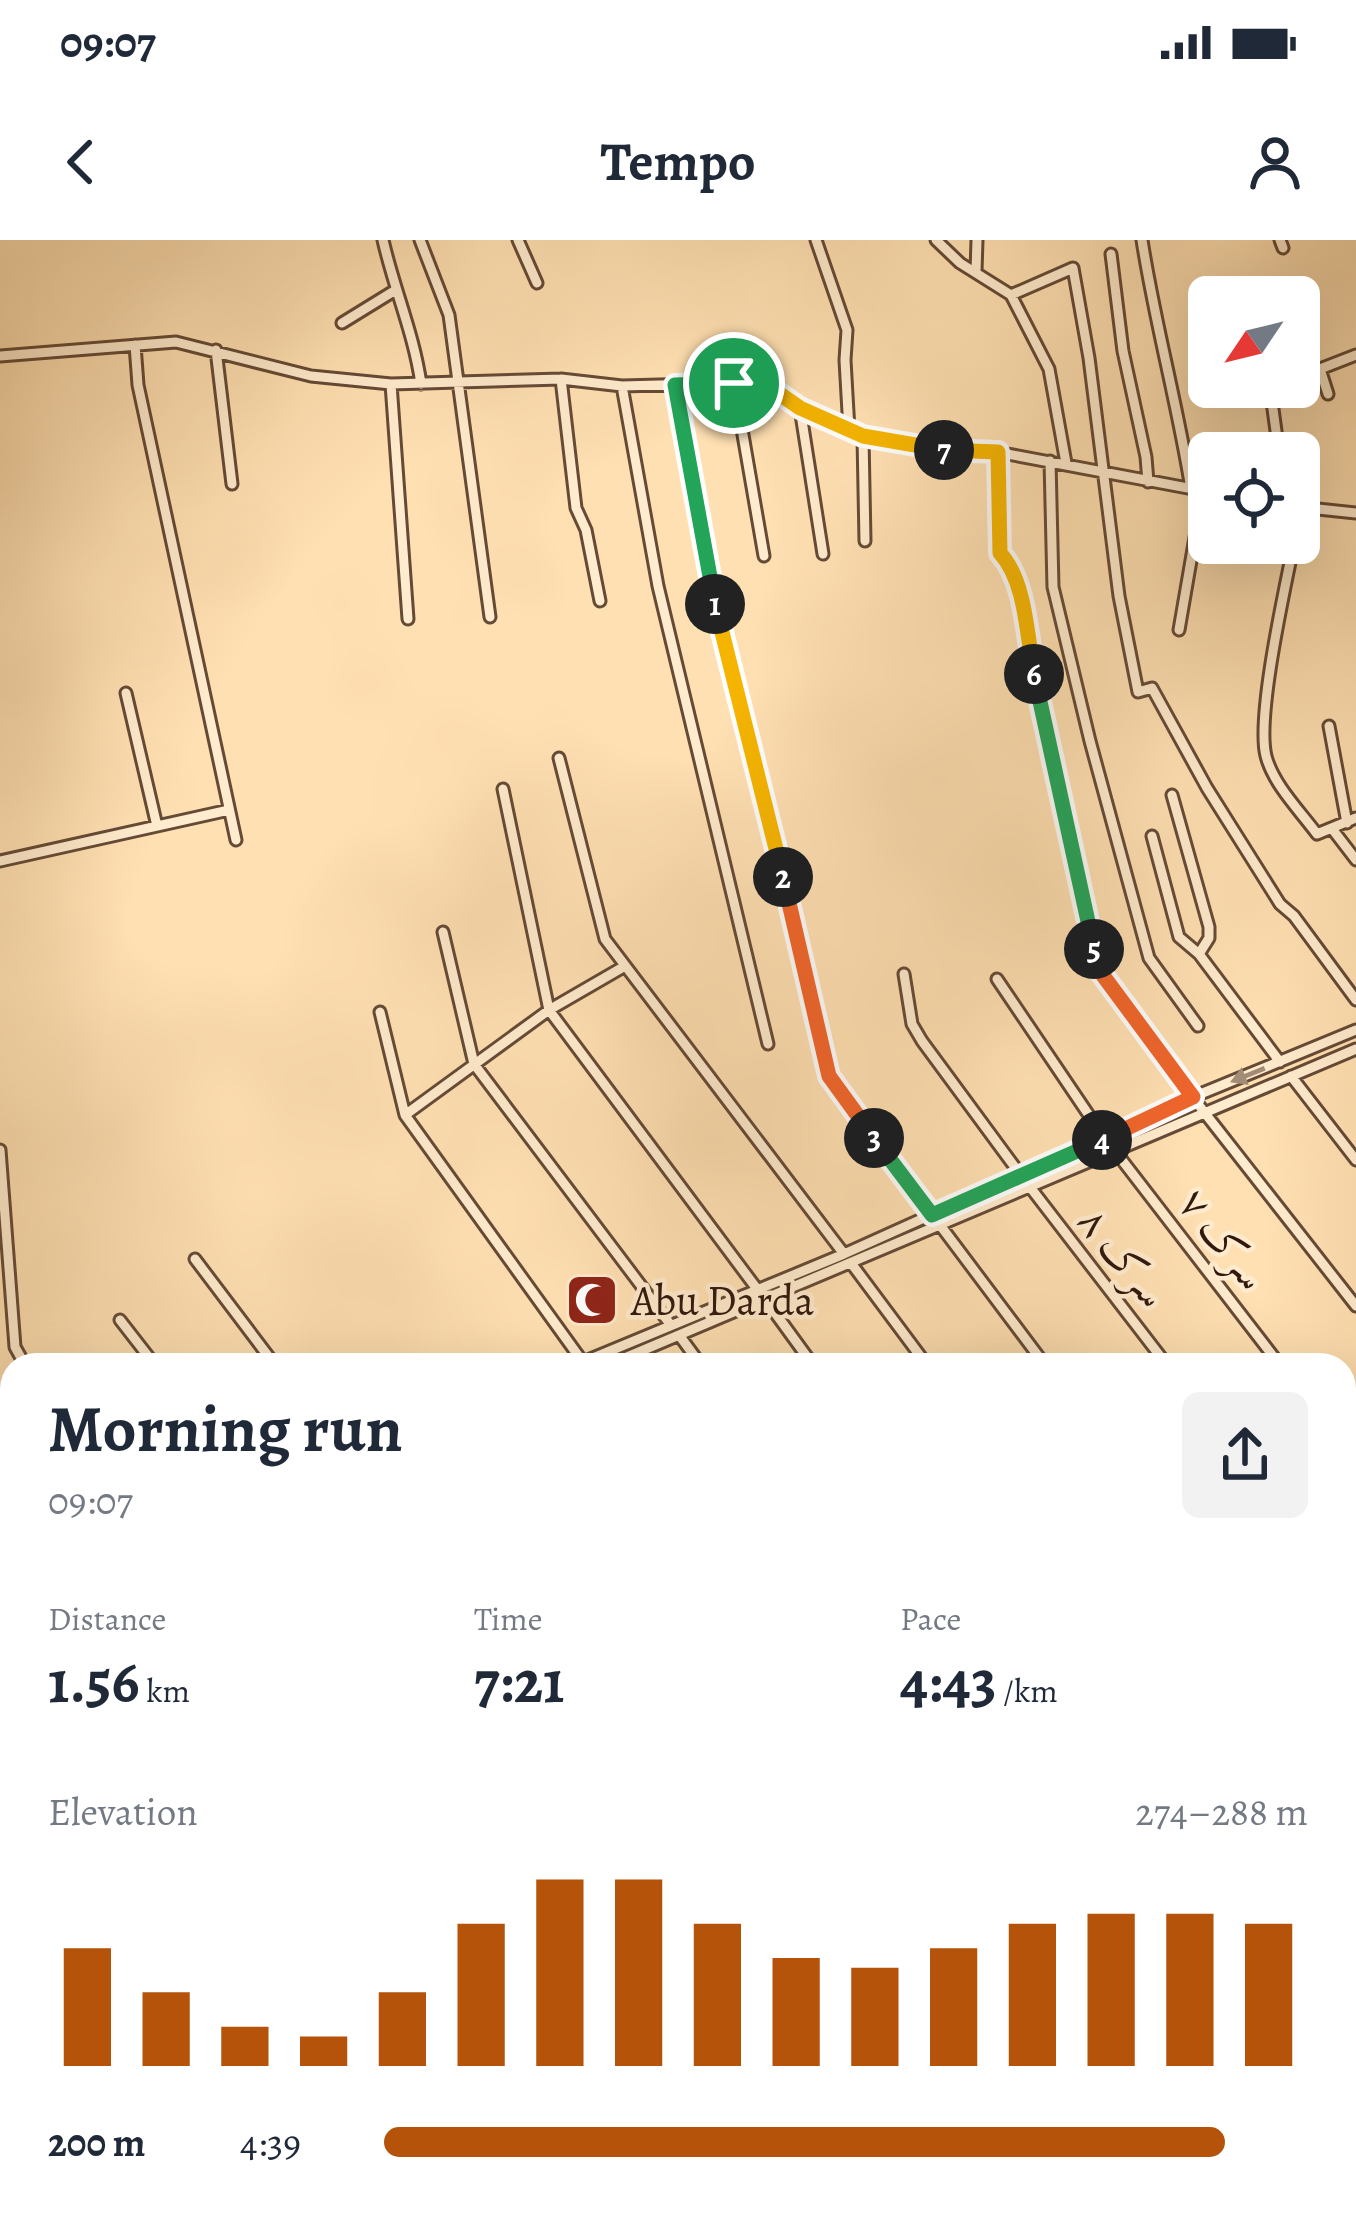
<!DOCTYPE html>
<meta charset="utf-8">
<style>
body{margin:0;font-family:Alegreya,Amiri,serif;background:#f2f2f3;color:#1f2937;height:100vh;display:flex;flex-direction:column;font-size:45px;white-space:nowrap}
*{box-sizing:border-box;margin:0}
p{font-size:39px;color:#747a83}
.icon{flex:none;width:66px;height:66px;fill:none;stroke:currentColor;stroke-width:2;stroke-linecap:round;stroke-linejoin:round}
.map{position:relative;flex:1;overflow:hidden}
.details{position:absolute;left:0px;top:1113px;width:1356px;height:861px;display:flex;flex-direction:column;background:#fff;border-radius:36px 36px 0 0;box-shadow:0 12px 48px #0002}
.details>*{flex:none}
.needle{width:78px;rotate:235deg}
.buttons{position:absolute;left:1188px;top:36px;display:grid;gap:24px}
.buttons a{display:grid;place-items:center;width:132px;height:132px;border-radius:18px;background:#fff;box-shadow:0 12px 48px #0002;font-size:60px}
.pin{position:absolute;display:grid;place-items:center;width:102px;height:102px;color:#fff;margin:-51px;border:6px solid #fff;border-radius:50%;box-shadow:0 3px 12px #0007}
.km{position:absolute;width:60px;height:60px;margin:-30px;border-radius:50%;background:#222;color:#fff;font-size:33px;line-height:60px;text-align:center}
.round{display:grid;place-items:center;flex:none;width:126px;height:126px;border-radius:18px;background:#f2f2f3}
.overview{display:flex;align-items:center;justify-content:space-between;height:204px;padding:0 48px}
h1{font-size:66px;font-weight:700;line-height:90px}
.stats{display:grid;grid-template-columns:repeat(3,1fr);gap:18px;height:204px;padding:12px 48px}
.stats div{display:grid;align-content:center}
.stats b{font-size:60px;font-weight:700}
.stats small{font-size:33px;font-weight:400}
.stats p{font-size:33px}
.chart{height:336px;padding:24px 48px}
.chart p{display:flex;justify-content:space-between}
.chart svg{width:100%;height:216px;margin-top:12px;stroke:#b45309;stroke-width:6}
ul{padding:0 48px;list-style:none;font-size:39px}
li{display:grid;grid-template-columns:192px 144px 1fr;align-items:center;height:90px}
li i{height:30px;border-radius:15px;background:#b45309}
.status{display:flex;justify-content:space-between;align-items:center;height:84px;padding:0 60px;background:#fff;direction:ltr}
.status svg{height:33px;fill:currentColor}
header{display:flex;justify-content:space-between;align-items:center;height:156px;padding:0 48px;background:#fff;font-size:54px;font-weight:700}
.map>svg:first-child{display:block}
.lines{fill:none;stroke-linecap:round;stroke-linejoin:round}
.minor-casing{stroke:#654a36;stroke-width:15}
.minor{stroke:#ffebcd;stroke-width:9}
.oneway{fill:#a38c77}
.split-1-casing{stroke:#fff;stroke-width:24}
.split-2-casing{stroke:#fff;stroke-width:24}
.split-3-casing{stroke:#fff;stroke-width:24}
.split-4-casing{stroke:#fff;stroke-width:24}
.split-5-casing{stroke:#fff;stroke-width:24}
.split-6-casing{stroke:#fff;stroke-width:24}
.split-7-casing{stroke:#fff;stroke-width:24}
.split-8-casing{stroke:#fff;stroke-width:24}
.split-1{stroke:#22a559;stroke-width:15}
.split-2{stroke:#f5b400;stroke-width:15}
.split-3{stroke:#f0652b;stroke-width:15}
.split-4{stroke:#22a559;stroke-width:15}
.split-5{stroke:#f0652b;stroke-width:15}
.split-6{stroke:#22a559;stroke-width:15}
.split-7{stroke:#f5b400;stroke-width:15}
.split-8{stroke:#f5b400;stroke-width:15}
.labels{text-anchor:middle;stroke-width:9;stroke-linejoin:round;paint-order:stroke}
.street-label{font-size:42px;fill:#32180d;stroke:#ffebcd}
.poi-label{font-size:42px;fill:#32180d;stroke:#ffebcd;text-anchor:start}
</style>
<div class="status"><b>09:07</b><svg viewBox="0 0 49 12"><path d="M0 12V9h3v3zM5 12V6h3v6zM10 12V3h3v9zM15 12V0h3v12zM26 1h20v11H26zM47 4h2v5h-2z"/></svg></div>
<header><svg class="icon" aria-label="back" viewBox="0 0 24 24"><path d="M15 5l-7 7 7 7"/></svg>Tempo<svg class="icon" aria-label="person" viewBox="0 0 24 24"><circle cx="12" cy="8" r="4"/><path d="M4 21q1-7 8-7t8 7"/></svg></header>
<div class="map">
<svg width="1356" height="1973" viewBox="0 0 1356 1973">
<rect width="100%" height="100%" fill="#ffe0b2"/>
<filter id="stains"><feTurbulence type="fractalNoise" baseFrequency=".00167" numOctaves="4"/><feColorMatrix values="0 0 0 0 .2 0 0 0 0 .09 0 0 0 0 .02 0 0 0 .5 -.17"/></filter>
<radialGradient id="worn" r=".72"><stop offset=".6" stop-color="#630" stop-opacity="0"/><stop offset="1" stop-color="#630" stop-opacity=".3"/></radialGradient>
<g class="lines">
<g class="minor-casing">
<path id="minor" d="M383,0C394,49 414,94 421,144
M420,0L449,75L490,377
M518,0L537,43
M816,0L847,90L845,120L849,190
M936,0L960,23L1011,55L1049,129L1066,223
M1142,0C1155,84 1178,166 1191,249
M1280,0L1283,8
M1111,14L1123,111L1146,217L1148,242
M976,32L977,0
M1011,55L1073,28L1089,118L1119,356L1138,452L1152,448L1207,548L1280,664L1294,676L1356,760
M342,83L394,51
M135,105L138,145L236,600
M216,110L232,244
M0,116L176,102L311,136L391,144L561,139L622,146L734,143L774,150L800,168L863,197L949,211L997,212L1209,252
M561,139L576,268L586,290L600,361
M734,143L764,316
M391,144L408,379
M675,145L721,395L780,624L829,836L932,975
M622,146L658,346L768,804
M1270,147L1279,213
M1328,154L1320,129L1356,115
M800,168L823,314
M863,197L865,301
M997,212L999,313L1008,321L1017,348L1099,730L1204,872L1356,1066
M1050,221L1053,347L1090,501L1149,718L1198,786
M1299,267L1356,273
M1294,303C1285,348 1256,477 1266,516C1273,544 1300,571 1317,594L1356,578
M1179,390L1203,251
M126,453L157,586
M1329,486L1347,583
M559,518L605,699L844,1014
M503,549L549,770L757,1049
M1172,555L1209,687V698L1199,714
M1333,590L1356,620
M1152,596L1179,697L1199,714L1280,822
M0,621L229,570
M443,692L474,824L670,1084
M904,734L912,784L922,801L1020,934
M997,739L1105,899
M380,772L405,875L585,1125
M1291,836L1356,920
M405,875L549,770L625,726
M0,910L15,1107L25,1125
M1115,911L1280,1125
M1030,947L1167,1125
M940,985L1045,1125
M195,1019L275,1125
M851,1023L927,1125
M765,1059L813,1125
M120,1080L155,1125
M679,1095L701,1125
M576,1125L844,1014L1193,857L1356,790
M608,1125L1356,809
M1344,1209L1356,1225
M0,1226L12,1241
M1344,1356L1356,1372
M0,1366L12,1361
M4,1382L12,1393
M1344,1425L1356,1424
M1344,1461L1356,1478
M0,1476L12,1492
M1344,1616L1356,1632
M0,1702L12,1693
M0,1769L12,1760
M1344,1782L1356,1779
M0,1844L12,1861
M1344,1844L1356,1838
M1344,1955L1356,1969
M83,1962L90,1973
M275,1962L280,1973
M637,1962L640,1973
M725,1962L728,1973
M998,1962L1007,1973
M1054,1962L1063,1973
M1121,1962L1130,1973
M1234,1962L1243,1973
M163,1973L201,1962
M564,1973L574,1962
M1084,1973L1107,1962"/>
</g>
<use href="#minor" class="minor"/>
</g>
<defs><path id="oneway-solid" d="M-6-.8H1V-3.2L6.5 0L1 3.2V.8H-6Z" transform="scale(3)"/></defs>
<use class="oneway" href="#oneway-solid" transform="translate(1248 835) rotate(158)"/>
<g class="lines">
<g class="split-1-casing">
<path id="split-1" d="M715,364L675,145L734,143"/>
</g>
<g class="split-2-casing">
<path id="split-2" d="M715,364L783,637"/>
</g>
<g class="split-3-casing">
<path id="split-3" d="M783,637L829,836L874,898"/>
</g>
<g class="split-4-casing">
<path id="split-4" d="M874,898L932,975L1102,900"/>
</g>
<g class="split-5-casing">
<path id="split-5" d="M1094,709L1099,730L1193,857L1102,900"/>
</g>
<g class="split-6-casing">
<path id="split-6" d="M1034,434L1094,709"/>
</g>
<g class="split-7-casing">
<path id="split-7" d="M944,210L998,212L1000,313C1026,341 1027,397 1034,434"/>
</g>
<g class="split-8-casing">
<path id="split-8" d="M734,143L774,150L800,168L863,196L944,210"/>
</g>
<use href="#split-1" class="split-1"/>
<use href="#split-2" class="split-2"/>
<use href="#split-3" class="split-3"/>
<use href="#split-4" class="split-4"/>
<use href="#split-5" class="split-5"/>
<use href="#split-6" class="split-6"/>
<use href="#split-7" class="split-7"/>
<use href="#split-8" class="split-8"/>
</g>
<defs>
<g id="mosque-square" transform="scale(2.7)"><rect x="-9" y="-9" width="18" height="18" rx="4" fill="#8f2418" stroke="#ffebcd"/><path d="M3.5-4.9A6 6 0 1 0 3.5 4.9A5 5 0 1 1 3.5-4.9Z" fill="#fff"/></g>
</defs>
<g fill-rule="evenodd">
<use href="#mosque-square" x="592" y="1060"/>
</g>
<g class="labels">
<g class="street-label">
<text transform="translate(1224 998) rotate(53)" y="15">سرک ۷</text>
<text transform="translate(1124 1016) rotate(52)" y="15">سرک ۸</text>
</g>
<g class="poi-label">
<text x="631" y="1075">Abu Darda</text>
</g>
</g>
<rect width="100%" height="100%" filter="url(#stains)"/>
<rect width="100%" height="100%" fill="url(#worn)"/>
</svg>
<div class="buttons">
<a><svg class="needle" viewBox="-14 -14 28 28"><path d="M0-13l5 13h-10z" fill="#e53935"/><path d="M0 13l5-13h-10z" fill="#747a83"/></svg></a>
<a><svg class="icon" aria-label="locate" viewBox="0 0 24 24"><circle cx="12" cy="12" r="6"/><path d="M12 2v4M12 18v4M2 12h4M18 12h4"/></svg></a>
</div>
<div class="pin" style="left:734px;top:143px;background:#1e9e55"><svg class="icon" aria-label="arrive" viewBox="0 0 24 24"><path d="M6 21V4h12l-3 4 3 4H6"/></svg></div>
<b class="km" style="left:715px;top:364px">1</b>
<b class="km" style="left:783px;top:637px">2</b>
<b class="km" style="left:874px;top:898px">3</b>
<b class="km" style="left:1102px;top:900px">4</b>
<b class="km" style="left:1094px;top:709px">5</b>
<b class="km" style="left:1034px;top:434px">6</b>
<b class="km" style="left:944px;top:210px">7</b>
<section class="details">
<div class="overview"><div><h1>Morning run</h1><p>09:07</p></div><a class="round"><svg class="icon" aria-label="share" viewBox="0 0 24 24"><path d="M12 15V3M7 8l5-5 5 5M5 13v7h14v-7"/></svg></a></div>
<div class="stats">
<div><p>Distance</p><b>1.56<small> km</small></b></div>
<div><p>Time</p><b>7:21</b></div>
<div><p>Pace</p><b>4:43<small> /km</small></b></div>
</div>
<div class="chart"><p><span>Elevation</span>274–288 m</p>
<svg viewBox="0 0 160 44" preserveAspectRatio="none"><path d="M5 44V20M15 44V29M25 44V36M35 44V38M45 44V29M55 44V15M65 44V6M75 44V6M85 44V15M95 44V22M105 44V24M115 44V20M125 44V15M135 44V13M145 44V13M155 44V15"/></svg>
</div>
<ul>
<li><b>200 m</b>4:39<i style="width:91%"></i></li>
</ul>
</section>
</div>
